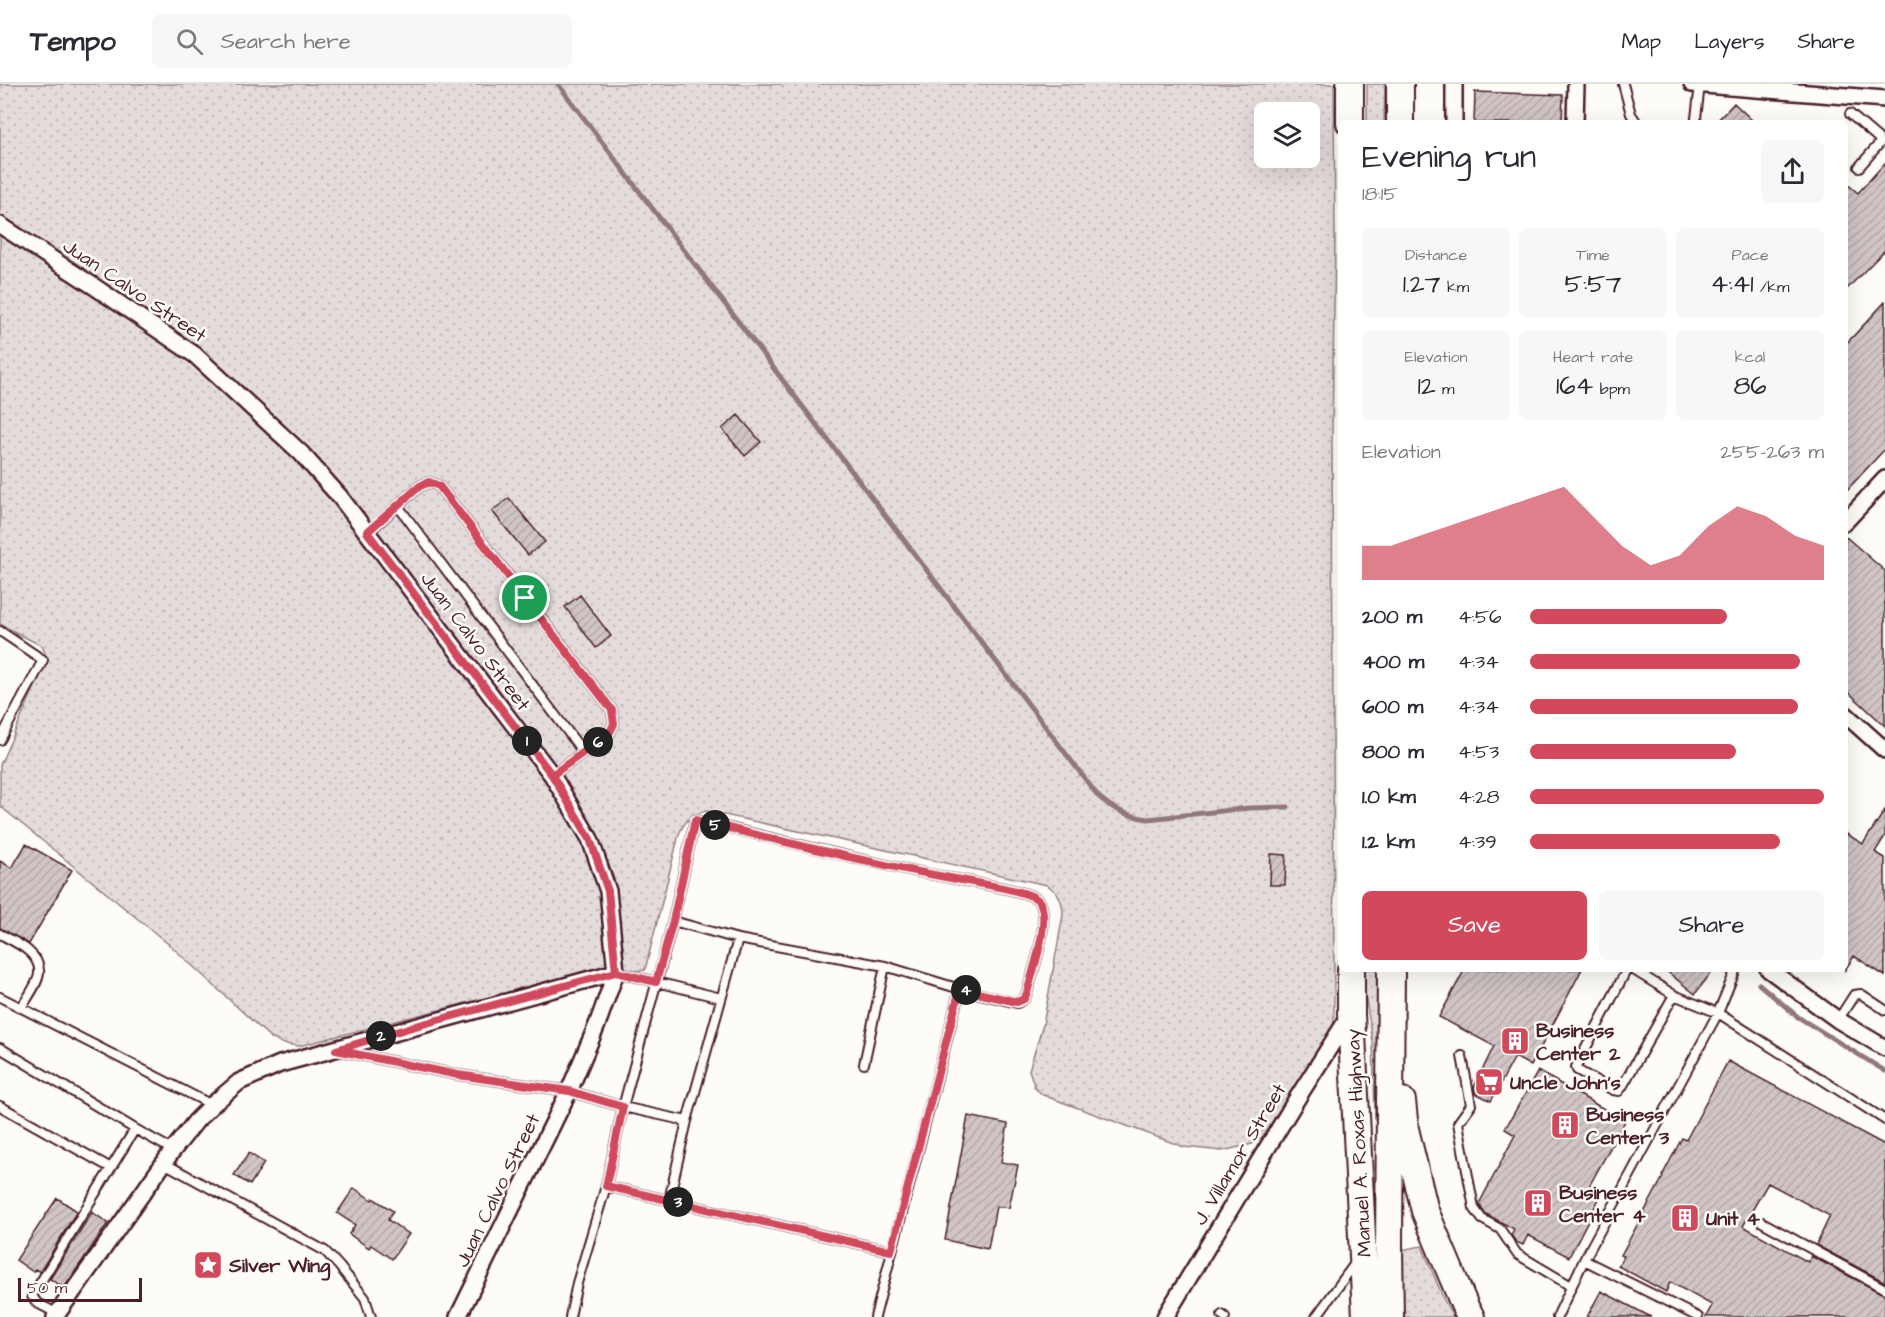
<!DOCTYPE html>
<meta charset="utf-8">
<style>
body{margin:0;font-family:"Architects Daughter",sans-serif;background:#f7f7f7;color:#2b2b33;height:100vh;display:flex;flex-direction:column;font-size:22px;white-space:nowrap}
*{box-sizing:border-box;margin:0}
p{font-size:20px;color:#7c7c81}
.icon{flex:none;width:33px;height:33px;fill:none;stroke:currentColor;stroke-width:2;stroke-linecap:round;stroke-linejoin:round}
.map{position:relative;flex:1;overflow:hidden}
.sheet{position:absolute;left:1338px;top:36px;width:510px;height:852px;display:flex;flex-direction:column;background:#fff;border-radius:9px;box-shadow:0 6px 24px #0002}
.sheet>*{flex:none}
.tools{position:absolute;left:1254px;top:18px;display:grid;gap:12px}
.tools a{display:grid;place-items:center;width:66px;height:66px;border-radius:9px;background:#fff;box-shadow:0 6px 24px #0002;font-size:30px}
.scale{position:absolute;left:18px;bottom:15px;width:124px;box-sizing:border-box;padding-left:6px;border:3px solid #4a1f2b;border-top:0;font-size:16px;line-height:21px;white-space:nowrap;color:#4a1f2b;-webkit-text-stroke:4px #fdfcf7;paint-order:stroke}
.pin{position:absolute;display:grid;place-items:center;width:51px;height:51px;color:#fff;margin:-26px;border:3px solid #fff;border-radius:50%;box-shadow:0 2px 6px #0007}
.km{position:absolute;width:30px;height:30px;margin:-15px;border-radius:50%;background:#222;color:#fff;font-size:16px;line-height:30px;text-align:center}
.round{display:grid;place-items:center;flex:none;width:63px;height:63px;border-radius:9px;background:#f7f7f7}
.summary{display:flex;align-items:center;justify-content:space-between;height:102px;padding:0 24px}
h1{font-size:33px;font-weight:600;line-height:45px}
.figures{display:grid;grid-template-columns:repeat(3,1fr);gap:9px;height:102px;padding:6px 24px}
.figures div{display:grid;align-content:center;border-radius:9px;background:#f7f7f7;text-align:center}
.figures b{font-size:26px;font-weight:600}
.figures small{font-size:16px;font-weight:400}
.figures p{font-size:16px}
.chart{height:168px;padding:12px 24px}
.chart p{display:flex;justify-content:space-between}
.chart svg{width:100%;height:108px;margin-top:6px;fill:#d1495b;opacity:.7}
.action{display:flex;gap:12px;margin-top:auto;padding:12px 24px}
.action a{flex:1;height:69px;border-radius:9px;background:#d1495b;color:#fff;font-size:24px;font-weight:600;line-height:69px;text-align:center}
.action a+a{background:#f7f7f7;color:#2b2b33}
ul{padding:0 24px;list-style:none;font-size:20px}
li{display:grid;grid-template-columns:96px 72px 1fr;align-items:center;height:45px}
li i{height:15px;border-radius:8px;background:#d1495b}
header{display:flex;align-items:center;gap:36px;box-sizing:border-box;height:84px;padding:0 30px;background:#fff;border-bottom:2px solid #e1e1e2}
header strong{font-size:28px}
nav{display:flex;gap:33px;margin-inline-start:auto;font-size:21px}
.search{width:420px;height:54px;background:#f7f7f7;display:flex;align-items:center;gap:15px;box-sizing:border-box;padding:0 21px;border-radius:9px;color:#7c7c81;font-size:22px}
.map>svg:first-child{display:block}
.grass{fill:url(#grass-dots);stroke:#967e82;stroke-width:1.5;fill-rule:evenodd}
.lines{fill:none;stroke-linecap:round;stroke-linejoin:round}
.stream{stroke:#91777b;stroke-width:5}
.building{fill:url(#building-hatch);stroke:#4a1f2b;stroke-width:1.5}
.service-casing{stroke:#4a1f2b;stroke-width:12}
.minor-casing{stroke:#4a1f2b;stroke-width:20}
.primary-casing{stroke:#4a1f2b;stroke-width:30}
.service{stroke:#fdfcf7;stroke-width:8}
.minor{stroke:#fdfcf7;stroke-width:15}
.primary{stroke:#fdfcf7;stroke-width:26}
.route-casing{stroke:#fff;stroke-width:12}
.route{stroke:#d1495b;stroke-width:8}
.labels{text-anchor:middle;stroke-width:5;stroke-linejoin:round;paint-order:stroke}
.street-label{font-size:20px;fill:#4a1f2b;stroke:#fdfcf7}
.poi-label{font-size:20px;font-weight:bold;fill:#4a1f2b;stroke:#fdfcf7;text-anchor:start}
</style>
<header>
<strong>Tempo</strong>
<div class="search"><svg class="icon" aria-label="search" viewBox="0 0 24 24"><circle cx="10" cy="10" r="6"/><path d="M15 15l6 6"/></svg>Search here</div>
<nav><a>Map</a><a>Layers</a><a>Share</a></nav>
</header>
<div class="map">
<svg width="1885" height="1233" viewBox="0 0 1885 1233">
<defs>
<pattern id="grass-dots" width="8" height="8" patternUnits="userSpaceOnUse" patternTransform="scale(1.5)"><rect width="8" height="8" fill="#e3dcda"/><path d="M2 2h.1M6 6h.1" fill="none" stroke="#c4bcbb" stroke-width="1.8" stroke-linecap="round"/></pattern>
<pattern id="building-hatch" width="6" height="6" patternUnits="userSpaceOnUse" patternTransform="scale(1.5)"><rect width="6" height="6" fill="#d0c5c4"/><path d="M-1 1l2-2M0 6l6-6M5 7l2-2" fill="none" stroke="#b4a9a9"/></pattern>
</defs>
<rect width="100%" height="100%" fill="#fdfcf7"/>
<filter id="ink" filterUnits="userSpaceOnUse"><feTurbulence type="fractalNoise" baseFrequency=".0167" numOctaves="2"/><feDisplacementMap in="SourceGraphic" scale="12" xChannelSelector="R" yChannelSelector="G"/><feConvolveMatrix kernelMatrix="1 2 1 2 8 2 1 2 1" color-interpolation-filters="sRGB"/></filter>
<g filter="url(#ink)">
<path class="grass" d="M0,0H1334L1335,157L1332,352L1334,936L1333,945L1269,1048L1252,1060L1222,1067L1184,1063L1043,1011L1035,1004L1029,986L1043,941L1063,831C1063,817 1059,809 1047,801L706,727C692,731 685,736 679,750L645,886L567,893L299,962L284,960L271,954L172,863L0,722V681L46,578L45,569L42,562L0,540ZM1264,28H1310V74H1264Z
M1367,0H1385L1384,39H1367Z
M1365,885H1380L1379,1036H1375L1373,958L1365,910Z
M1422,1162L1444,1216L1453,1233H1403L1400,1166Z"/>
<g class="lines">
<path class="stream" d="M558,0L1098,712C1113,726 1128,732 1148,735L1249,724L1288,723
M1759,900L1798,933L1885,987"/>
</g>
<path class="building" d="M1475,8L1563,11L1562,39H1474Z
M1734,19L1755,39H1715Z
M1885,79V166L1845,207V98L1858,109Z
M1885,218V365L1845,408V261Z
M738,331L761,358L745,372L722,345Z
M509,414L545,458L528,471L492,427Z
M1845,452L1885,487V642L1845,605Z
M580,511L611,552L596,564L565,523Z
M1885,726V752L1875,768L1885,774V892L1854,872L1845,886V749L1863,760Z
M26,760L72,786L29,860L0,844V777L12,784Z
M1271,770L1286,771L1285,801H1270Z
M1465,885H1582L1531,982L1515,973L1491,1017L1475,1009L1474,1003L1494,962L1439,933Z
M1664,885H1714L1695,910Z
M1728,977L1885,1061V1198L1816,1161L1830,1132L1768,1099L1743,1142L1808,1178L1811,1172L1885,1211V1233H1706L1712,1221L1670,1198L1666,1208L1618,1182L1624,1172L1621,1171L1663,1093L1662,1092L1682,1054L1686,1056Z
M1538,987L1625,1037L1587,1106L1600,1113L1569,1173L1528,1151L1523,1161L1516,1158L1511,1151L1514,1145L1486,1130L1479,1120L1515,1051L1505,1045Z
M968,1032L1008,1040L1001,1078L1018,1081L1009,1124L996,1122L988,1165L945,1156Z
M249,1069L264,1079L250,1101L234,1091Z
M354,1104L372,1116L373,1114L393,1127L388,1136L409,1150L392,1175L371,1161L369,1164L349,1150L355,1141L337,1129Z
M57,1114L77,1127L40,1188L35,1185L33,1188L16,1176Z
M92,1128L108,1139L64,1204L50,1195Z
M1601,1207L1651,1233H1587Z"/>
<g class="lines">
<g class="service-casing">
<path id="service" d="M1623,0L1631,30L1637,39
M1850,30L1878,54L1880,59L1859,83
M1697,39L1696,34L1700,1
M398,422L583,668
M367,449L420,402L429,398L439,402L612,626L614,640L609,650L552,691
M0,547L43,576L0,656
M673,837L738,855L885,882L960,905L875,1233
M0,850C15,858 41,869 39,889C39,898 26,916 21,924
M1627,885L1576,983L1577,986L1613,1006L1619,1007L1622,1003L1674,911
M1632,885L1674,911L1718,929L1885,1036
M616,888L721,914
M0,913L212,1021
M1838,936L1854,911L1861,910L1885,926
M0,964L135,1045L173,1066
M341,967L458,991L569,1007L623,1023L687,1037
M1462,972L1471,1021L1458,1039L1474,1124L1482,1135L1500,1145L1517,1170L1571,1202
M864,980L885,882
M0,1022L111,1084
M164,1079L325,1167L339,1182L365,1214L371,1233
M606,1102L891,1167
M669,1116L687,1037L738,855
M1762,1138L1885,1205
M1584,1176L1698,1233
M60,1231L37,1219L32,1212L135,1045
M1222,1231L1225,1233
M570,1233L577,1199L606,1102L623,1023L673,837L695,736C787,757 879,782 972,798C986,801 1029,807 1038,816C1053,831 1032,890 1027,909L1024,915L1017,919L960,905
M1316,1233L1356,1178
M1557,1233L1584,1176L1718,929L1736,885"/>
</g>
<g class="minor-casing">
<path id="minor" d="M1454,0V39
M1692,0L1885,15
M1575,39L1576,0
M0,141L95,203L195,271L301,369L340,413L552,691L590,755L608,807L616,888L597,941L569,1007L458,1233
M1845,438L1885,395
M1845,630L1885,666
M1768,885L1838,936L1885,964
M55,1233L173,1066L196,1037L212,1021L239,998L280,980L616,888
M1165,1233L1298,1013L1350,931"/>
</g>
<g class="primary-casing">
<path id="primary" d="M1350,0V39
M1400,0V39
M1351,885V930L1366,1233
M1402,1017L1405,1045L1425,1127L1466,1225L1471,1233
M1390,1233L1389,1161L1391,885"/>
</g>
<use href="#service" class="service"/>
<use href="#minor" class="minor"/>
<use href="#primary" class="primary"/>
</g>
</g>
<g class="lines" filter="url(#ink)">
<g class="route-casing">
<path id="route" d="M525,514L439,402L429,398L420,402L367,448L552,691L590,755L608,807L616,888L412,943L336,966L458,991L569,1007L623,1023L606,1102L891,1167L960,905L1017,918L1024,915L1027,909C1032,889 1053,831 1038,816C1029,807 986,801 972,798C879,782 787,758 695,736L673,837L656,898L616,888L608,807L590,755L552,691L609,650L614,640L612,626L525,514"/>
</g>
<use href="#route" class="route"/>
</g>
<defs>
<g id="building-square" transform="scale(1.5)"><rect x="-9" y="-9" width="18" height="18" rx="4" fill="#d1495b" stroke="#fdfcf7"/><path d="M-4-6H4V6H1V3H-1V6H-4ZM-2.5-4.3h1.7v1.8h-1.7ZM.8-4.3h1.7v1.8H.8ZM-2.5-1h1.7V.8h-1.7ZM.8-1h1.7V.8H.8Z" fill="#fff"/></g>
<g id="supermarket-square" transform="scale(1.5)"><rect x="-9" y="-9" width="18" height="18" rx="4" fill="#d1495b" stroke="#fdfcf7"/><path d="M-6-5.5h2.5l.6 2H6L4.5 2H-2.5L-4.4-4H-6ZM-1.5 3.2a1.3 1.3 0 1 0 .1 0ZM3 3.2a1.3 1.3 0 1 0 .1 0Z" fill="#fff"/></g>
<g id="sight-square" transform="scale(1.5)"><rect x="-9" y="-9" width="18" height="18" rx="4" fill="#d1495b" stroke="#fdfcf7"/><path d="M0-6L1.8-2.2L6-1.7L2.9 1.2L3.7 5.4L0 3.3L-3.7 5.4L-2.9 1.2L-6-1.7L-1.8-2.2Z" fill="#fff"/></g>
</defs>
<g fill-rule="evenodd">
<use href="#building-square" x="1515" y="957"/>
<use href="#supermarket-square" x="1489" y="998"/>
<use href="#building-square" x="1565" y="1041"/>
<use href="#building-square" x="1538" y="1119"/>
<use href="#building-square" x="1685" y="1134"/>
<use href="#sight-square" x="208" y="1181"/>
</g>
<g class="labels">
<g class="street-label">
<text transform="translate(135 206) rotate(34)" y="7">Juan Calvo Street</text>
<text transform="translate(476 557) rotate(53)" y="7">Juan Calvo Street</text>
<text transform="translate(1358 1059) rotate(-93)" y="7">Manuel A. Roxas Highway</text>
<text transform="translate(1239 1070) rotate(-59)" y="7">J. Villamor Street</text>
<text transform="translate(497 1106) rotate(-64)" y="7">Juan Calvo Street</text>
</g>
<g class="poi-label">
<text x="1536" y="953">Business<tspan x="1536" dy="23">Center 2</tspan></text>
<text x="1510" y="1005">Uncle John's</text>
<text x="1586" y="1037">Business<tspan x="1586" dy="23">Center 3</tspan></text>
<text x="1559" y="1115">Business<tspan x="1559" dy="23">Center 4</tspan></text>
<text x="1706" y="1141">Unit 4</text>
<text x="229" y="1188">Silver Wing</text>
</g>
</g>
</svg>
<div class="tools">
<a><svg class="icon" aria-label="layers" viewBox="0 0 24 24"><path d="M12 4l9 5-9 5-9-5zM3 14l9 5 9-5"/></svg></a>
</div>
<div class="scale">50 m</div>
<div class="pin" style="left:525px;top:514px;background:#1e9e55"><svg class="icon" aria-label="arrive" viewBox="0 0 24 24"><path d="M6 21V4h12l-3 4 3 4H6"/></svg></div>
<b class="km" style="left:527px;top:657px">1</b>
<b class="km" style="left:381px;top:952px">2</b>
<b class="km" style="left:678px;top:1118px">3</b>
<b class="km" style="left:966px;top:906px">4</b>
<b class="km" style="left:715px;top:741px">5</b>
<b class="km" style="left:598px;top:658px">6</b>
<section class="sheet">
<div class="summary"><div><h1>Evening run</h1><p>18:15</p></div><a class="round"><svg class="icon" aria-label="share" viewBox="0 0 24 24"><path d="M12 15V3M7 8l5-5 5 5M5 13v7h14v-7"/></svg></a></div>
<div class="figures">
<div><p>Distance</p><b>1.27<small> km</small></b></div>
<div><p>Time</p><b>5:57</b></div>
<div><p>Pace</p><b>4:41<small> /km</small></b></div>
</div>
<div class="figures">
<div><p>Elevation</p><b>12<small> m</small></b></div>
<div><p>Heart rate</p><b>164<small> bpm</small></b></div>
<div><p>kcal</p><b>86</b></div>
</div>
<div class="chart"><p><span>Elevation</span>255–263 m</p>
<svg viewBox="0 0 160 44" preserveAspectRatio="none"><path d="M0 44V30L10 30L20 26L30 22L40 18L50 14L60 10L70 6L80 18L90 30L100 38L110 34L120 22L130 14L140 18L150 26L160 30V44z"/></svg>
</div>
<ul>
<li><b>200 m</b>4:56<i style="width:67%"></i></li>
<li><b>400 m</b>4:34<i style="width:92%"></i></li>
<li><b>600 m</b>4:34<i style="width:91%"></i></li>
<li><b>800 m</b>4:53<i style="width:70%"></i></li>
<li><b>1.0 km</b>4:28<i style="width:100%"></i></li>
<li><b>1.2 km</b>4:39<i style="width:85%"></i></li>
</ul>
<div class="action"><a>Save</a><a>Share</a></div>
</section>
</div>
